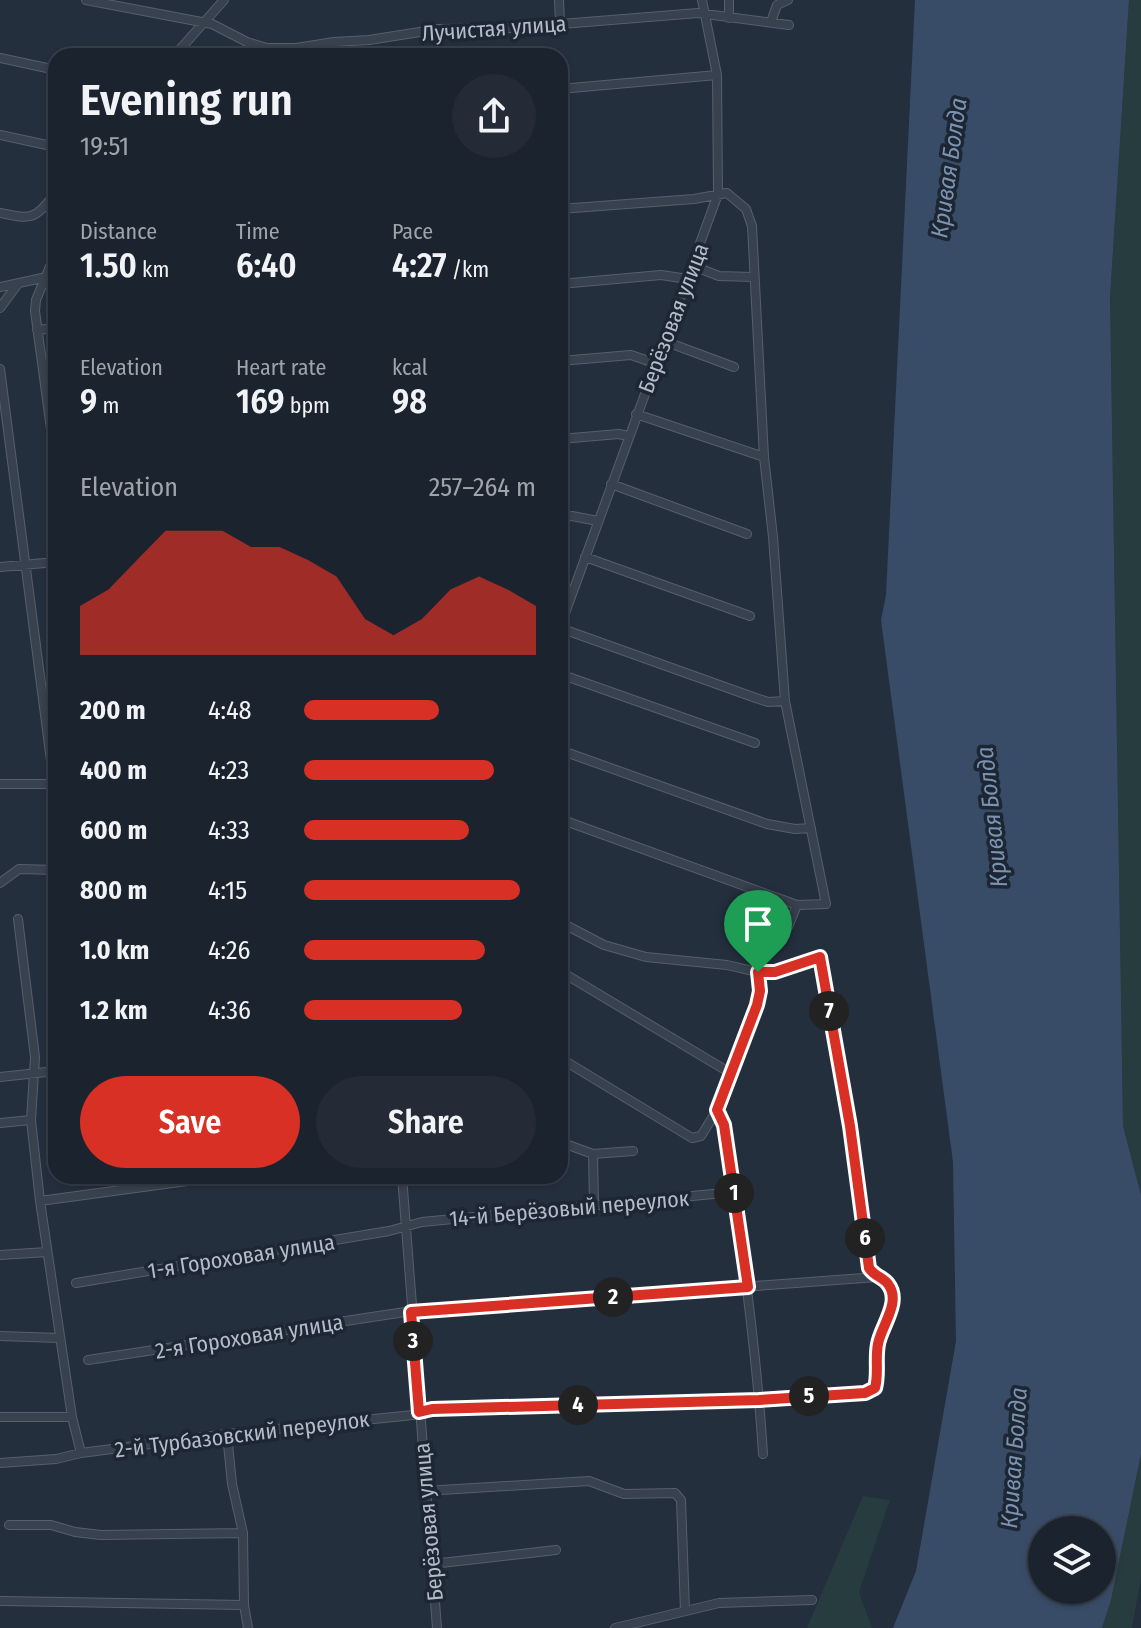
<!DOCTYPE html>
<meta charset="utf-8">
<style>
body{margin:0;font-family:"Fira Sans Condensed",sans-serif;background:#242b36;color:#f1f3f6;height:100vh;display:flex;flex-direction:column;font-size:30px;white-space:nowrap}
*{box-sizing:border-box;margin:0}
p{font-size:26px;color:#a0a4aa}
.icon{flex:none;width:44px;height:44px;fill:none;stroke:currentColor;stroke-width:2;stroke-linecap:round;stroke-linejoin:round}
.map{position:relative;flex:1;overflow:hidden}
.side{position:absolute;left:48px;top:48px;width:520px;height:1136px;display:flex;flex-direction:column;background:#1b232e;border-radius:24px;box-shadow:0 2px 6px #0004,0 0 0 2px #39404a}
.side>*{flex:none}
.tools{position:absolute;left:1028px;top:1516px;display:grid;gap:16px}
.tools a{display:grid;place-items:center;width:88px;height:88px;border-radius:50%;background:#1b232e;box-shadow:0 2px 6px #0004,0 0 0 2px #39404a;font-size:40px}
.pin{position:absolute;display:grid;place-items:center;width:68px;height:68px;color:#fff;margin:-82px -34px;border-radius:50% 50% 50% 0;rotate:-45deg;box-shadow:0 0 8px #0007}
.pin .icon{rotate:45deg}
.km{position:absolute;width:40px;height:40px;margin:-20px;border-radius:50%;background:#222;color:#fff;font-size:22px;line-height:40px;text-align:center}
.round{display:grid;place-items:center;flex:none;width:84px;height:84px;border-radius:42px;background:#242b36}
.overview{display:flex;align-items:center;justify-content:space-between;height:136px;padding:0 32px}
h1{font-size:44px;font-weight:600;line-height:60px}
.figures{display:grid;grid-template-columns:repeat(3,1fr);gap:12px;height:136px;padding:8px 32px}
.figures div{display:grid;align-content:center}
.figures b{font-size:34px;font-weight:600}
.figures small{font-size:22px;font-weight:400}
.figures p{font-size:22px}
.chart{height:224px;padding:16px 32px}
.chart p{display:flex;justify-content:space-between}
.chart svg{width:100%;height:144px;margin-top:8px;fill:#d93025;opacity:.7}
.cta{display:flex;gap:16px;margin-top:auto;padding:16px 32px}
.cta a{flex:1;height:92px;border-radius:48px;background:#d93025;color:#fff;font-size:32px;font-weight:600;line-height:92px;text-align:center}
.cta a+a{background:#242b36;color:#f1f3f6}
ul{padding:0 32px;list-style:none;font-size:26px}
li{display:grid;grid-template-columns:128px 96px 1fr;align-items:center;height:60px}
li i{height:20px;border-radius:10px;background:#d93025}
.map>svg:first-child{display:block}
.green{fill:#263c3f}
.water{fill:#394c67;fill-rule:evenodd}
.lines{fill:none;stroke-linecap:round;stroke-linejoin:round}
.minor-casing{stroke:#565f6c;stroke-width:10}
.minor{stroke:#38414e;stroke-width:8}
.route-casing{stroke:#fff;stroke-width:16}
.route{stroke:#d93025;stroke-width:10}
.labels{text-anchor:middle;stroke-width:7;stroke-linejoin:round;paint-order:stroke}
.street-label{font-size:22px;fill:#b4bcc9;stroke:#1d2633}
.water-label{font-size:24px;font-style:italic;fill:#7c92b1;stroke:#1d2633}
</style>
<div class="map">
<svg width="1141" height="1628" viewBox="0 0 1141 1628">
<rect width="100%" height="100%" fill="#242f3e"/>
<path class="green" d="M1129,0H1141V1195L1123,1126L1110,297Z
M1141,1454V1577L1132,1628H1102L1111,1600Z
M863,1496L890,1500L859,1592L872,1628H807Z"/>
<path class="water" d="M915,0H1129L1110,297L1123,1126L1141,1195V1454L1111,1600L1102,1628H893L916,1571L956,1341L953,1162L881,620L886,595ZM1042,1530H1102V1590H1042Z"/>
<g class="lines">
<g class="minor-casing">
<path id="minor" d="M86,0L212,24L247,42L267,48H296L334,42L369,40L439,29L512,28L698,13L789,25
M559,0L560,23
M729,0V18
M771,22L777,5L788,0
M174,56L224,0
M0,58L56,70
M560,89L717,75
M0,135L56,147
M560,209L694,199L727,193L746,209L752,226L764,457L773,537L785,701L826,904L797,905L789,925L761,959L758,972L760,991L747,1034L717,1110L701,1136L692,1138L560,1058
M0,213C34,220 34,219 56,193
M56,252L36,300L35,311L56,466
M693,266L719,276L753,277
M560,284L661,275L688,279
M0,287L56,275
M0,308L17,285
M37,330L56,328
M664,341L734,367
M560,361L631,355L654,363
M0,369L54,784
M636,414L764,457
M560,439L619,434L628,436
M611,484L747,534
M560,517L572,516L598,521
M585,557L750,616
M0,567L56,562
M560,627L718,194L717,75L702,0
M560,628L753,697L768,702L785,701
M560,674L755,743
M560,750L767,824L795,829L811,828
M0,784H56
M560,819L797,905
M0,883L19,869L56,870
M18,919L35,1057L31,1120L40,1201L72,1417L81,1453L227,1434L413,1415L432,1409L759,1400L872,1391C881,1379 875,1358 878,1343C882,1323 896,1311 890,1289C888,1279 874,1277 869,1268L850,1126L820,957L765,974L727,965L646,957L604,945L560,922
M560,971L732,1074
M0,1077L56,1071
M717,1110L724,1125C740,1234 756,1343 763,1454
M0,1123L31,1120
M560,1142L593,1154L633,1151
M593,1154L594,1205
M402,1176L437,1628
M40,1201L224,1176
M0,1255L47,1252
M76,1283L389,1231L422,1222L734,1192
M0,1336L60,1338
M88,1360L405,1312L877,1277
M0,1417H72
M227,1434L232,1484L243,1533L244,1605L248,1628
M0,1463L56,1459L81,1453
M425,1491L589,1481L624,1494L675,1493L681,1500L685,1611
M9,1525H51L75,1532L101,1535L243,1533
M432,1564L556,1550
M0,1601L244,1605
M615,1628L719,1603L812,1600"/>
</g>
<use href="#minor" class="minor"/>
</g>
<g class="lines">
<g class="route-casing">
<path id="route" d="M820,957L850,1126L869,1268C874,1276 883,1277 888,1284C902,1302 881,1326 878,1344C875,1359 879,1374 875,1388L865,1393L759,1400L432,1409L419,1412L411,1312L748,1287L724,1125L717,1110L757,1005L760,991L758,972H775Z"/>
</g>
<use href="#route" class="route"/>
</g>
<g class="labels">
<g class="street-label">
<text transform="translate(494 28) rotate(-4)" y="8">Лучистая улица</text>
<text transform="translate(673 318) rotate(-69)" y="8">Берёзовая улица</text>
<text transform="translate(569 1208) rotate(-5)" y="8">14-й Берёзовый переулок</text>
<text transform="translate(241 1256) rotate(-9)" y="8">1-я Гороховая улица</text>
<text transform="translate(249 1336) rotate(-9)" y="8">2-я Гороховая улица</text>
<text transform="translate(242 1434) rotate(-7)" y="8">2-й Турбазовский переулок</text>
<text transform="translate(428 1522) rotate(-95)" y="8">Берёзовая улица</text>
</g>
<g class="water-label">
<text transform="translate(949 168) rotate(-82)" y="8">Кривая Болда</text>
<text transform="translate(992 817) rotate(-96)" y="8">Кривая Болда</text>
<text transform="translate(1014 1458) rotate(-86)" y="8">Кривая Болда</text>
</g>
</g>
</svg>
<div class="tools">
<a><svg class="icon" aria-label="layers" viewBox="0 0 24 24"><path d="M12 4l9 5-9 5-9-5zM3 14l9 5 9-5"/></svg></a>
</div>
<div class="pin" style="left:758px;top:972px;background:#1e9e55"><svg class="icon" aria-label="arrive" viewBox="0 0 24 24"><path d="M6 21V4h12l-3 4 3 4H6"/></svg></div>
<b class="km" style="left:734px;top:1193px">1</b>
<b class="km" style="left:613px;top:1297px">2</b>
<b class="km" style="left:413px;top:1341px">3</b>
<b class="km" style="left:578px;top:1405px">4</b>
<b class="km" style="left:809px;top:1396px">5</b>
<b class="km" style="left:865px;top:1238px">6</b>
<b class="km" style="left:829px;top:1011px">7</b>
<section class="side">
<div class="overview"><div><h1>Evening run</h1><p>19:51</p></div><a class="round"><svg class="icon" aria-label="share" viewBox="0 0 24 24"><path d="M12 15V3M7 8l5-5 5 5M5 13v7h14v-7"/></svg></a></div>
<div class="figures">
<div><p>Distance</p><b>1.50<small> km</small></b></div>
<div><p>Time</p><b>6:40</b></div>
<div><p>Pace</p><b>4:27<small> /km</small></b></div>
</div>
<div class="figures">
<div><p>Elevation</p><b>9<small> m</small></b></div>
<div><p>Heart rate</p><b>169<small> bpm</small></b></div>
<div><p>kcal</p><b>98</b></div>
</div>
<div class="chart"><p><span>Elevation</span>257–264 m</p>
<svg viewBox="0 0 160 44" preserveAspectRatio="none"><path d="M0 44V29L10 24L20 15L30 6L40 6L50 6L60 11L70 11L80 15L90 20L100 33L110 38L120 33L130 24L140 20L150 24L160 29V44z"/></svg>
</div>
<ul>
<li><b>200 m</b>4:48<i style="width:58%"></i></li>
<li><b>400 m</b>4:23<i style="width:82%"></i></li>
<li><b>600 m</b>4:33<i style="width:71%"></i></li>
<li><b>800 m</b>4:15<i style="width:93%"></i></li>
<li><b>1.0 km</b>4:26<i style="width:78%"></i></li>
<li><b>1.2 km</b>4:36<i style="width:68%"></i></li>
</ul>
<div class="cta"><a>Save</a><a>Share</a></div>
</section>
</div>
